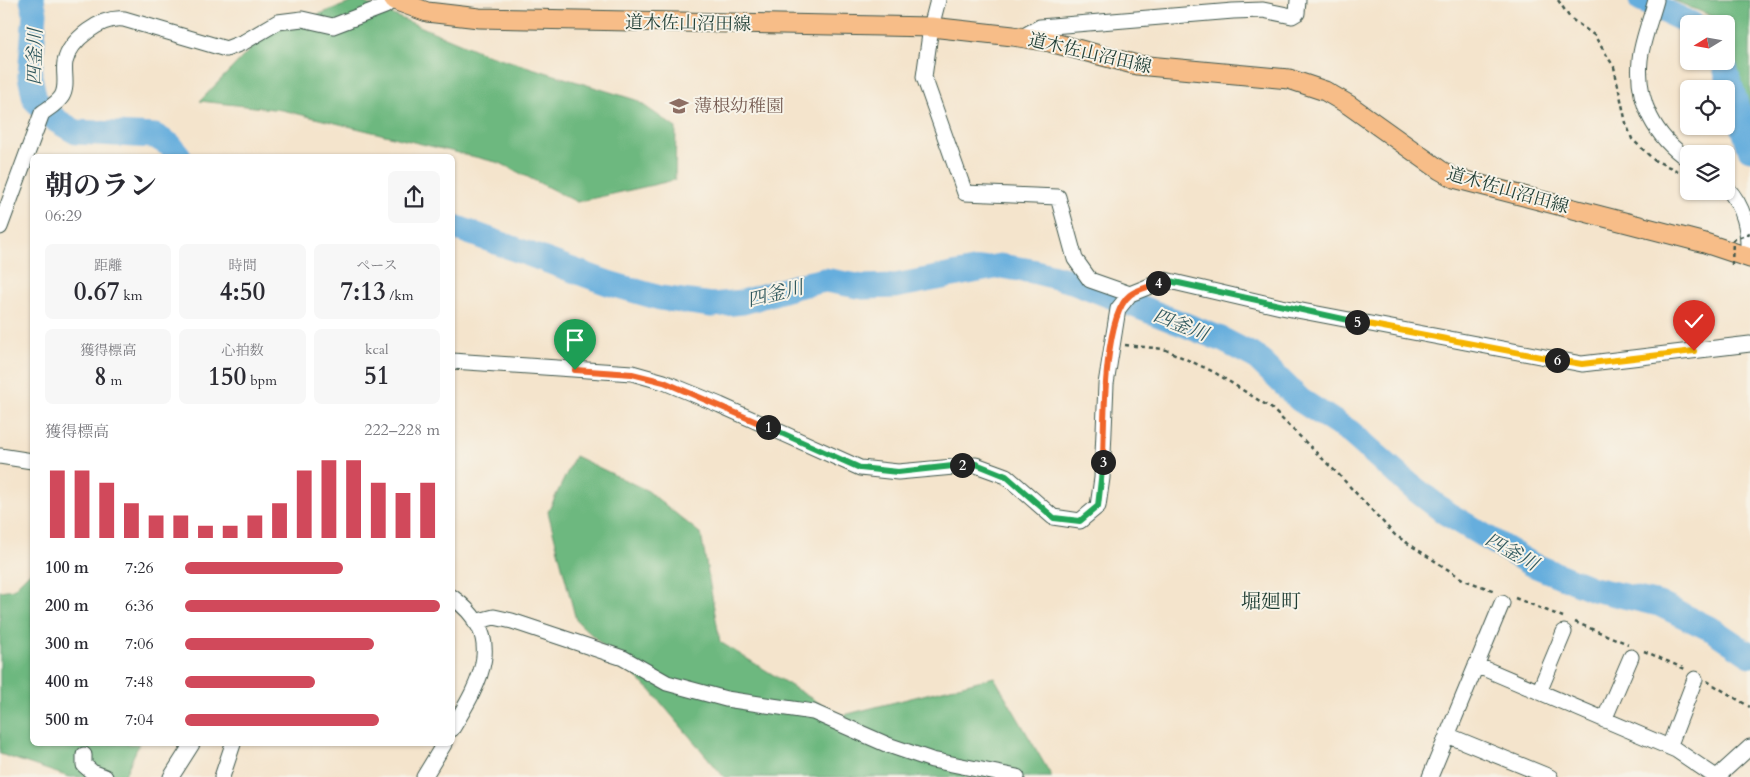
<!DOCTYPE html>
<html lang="ja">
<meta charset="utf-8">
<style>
body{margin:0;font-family:Cardo,"Noto Serif JP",serif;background:#f7f7f7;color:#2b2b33;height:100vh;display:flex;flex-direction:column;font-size:19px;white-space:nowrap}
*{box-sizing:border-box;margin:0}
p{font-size:16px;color:#7c7c81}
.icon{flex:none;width:28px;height:28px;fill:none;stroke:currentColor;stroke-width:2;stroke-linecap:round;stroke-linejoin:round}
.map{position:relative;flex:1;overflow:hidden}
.details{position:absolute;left:30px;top:154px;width:425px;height:592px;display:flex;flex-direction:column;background:#fff;border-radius:8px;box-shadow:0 1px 4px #0004}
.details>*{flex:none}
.needle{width:32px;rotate:259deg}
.buttons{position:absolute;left:1680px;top:15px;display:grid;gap:10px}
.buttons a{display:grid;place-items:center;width:55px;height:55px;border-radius:8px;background:#fff;box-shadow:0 1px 4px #0004;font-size:25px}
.pin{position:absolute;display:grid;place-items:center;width:42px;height:42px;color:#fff;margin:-51px -21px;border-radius:50% 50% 50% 0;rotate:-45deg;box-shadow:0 0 5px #0007}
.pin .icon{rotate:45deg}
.km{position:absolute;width:25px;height:25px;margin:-12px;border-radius:50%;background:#222;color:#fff;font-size:14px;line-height:25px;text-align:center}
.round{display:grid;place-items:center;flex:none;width:52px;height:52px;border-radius:8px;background:#f7f7f7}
.overview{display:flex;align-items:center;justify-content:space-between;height:85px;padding:0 15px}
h1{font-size:28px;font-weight:700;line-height:38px}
.metrics{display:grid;grid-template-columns:repeat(3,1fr);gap:8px;height:85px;padding:5px 15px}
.metrics div{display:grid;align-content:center;border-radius:8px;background:#f7f7f7;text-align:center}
.metrics b{font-size:25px;font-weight:700}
.metrics small{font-size:14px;font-weight:400}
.metrics p{font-size:14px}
.chart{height:140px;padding:10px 15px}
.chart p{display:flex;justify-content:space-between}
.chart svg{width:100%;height:90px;margin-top:5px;stroke:#d1495b;stroke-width:6}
ul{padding:0 15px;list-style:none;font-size:16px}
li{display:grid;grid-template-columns:80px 60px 1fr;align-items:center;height:38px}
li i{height:12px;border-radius:6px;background:#d1495b}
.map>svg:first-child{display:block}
.forest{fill:#6db87f;stroke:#467a5a}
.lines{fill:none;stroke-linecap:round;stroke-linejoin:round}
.river{stroke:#66aedd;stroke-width:25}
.minor-casing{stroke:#3f564b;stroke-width:17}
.major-casing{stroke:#3f564b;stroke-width:21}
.path{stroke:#3f564b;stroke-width:2.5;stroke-dasharray:4 4;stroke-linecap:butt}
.minor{stroke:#fff;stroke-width:15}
.major{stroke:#f7bd88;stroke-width:19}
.path-bridge{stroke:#3f564b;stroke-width:2.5;stroke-dasharray:4 4;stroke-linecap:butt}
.split-1-casing{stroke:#fff;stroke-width:10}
.split-2-casing{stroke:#fff;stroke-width:10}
.split-3-casing{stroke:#fff;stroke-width:10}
.split-4-casing{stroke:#fff;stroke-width:10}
.split-5-casing{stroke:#fff;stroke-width:10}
.split-6-casing{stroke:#fff;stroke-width:10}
.split-7-casing{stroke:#fff;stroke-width:10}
.split-1{stroke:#f0652b;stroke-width:6}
.split-2{stroke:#22a559;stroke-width:6}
.split-3{stroke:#22a559;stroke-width:6}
.split-4{stroke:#f0652b;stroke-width:6}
.split-5{stroke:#22a559;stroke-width:6}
.split-6{stroke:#f5b400;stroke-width:6}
.split-7{stroke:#f5b400;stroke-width:6}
.labels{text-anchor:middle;stroke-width:4;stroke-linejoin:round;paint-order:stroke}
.street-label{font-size:18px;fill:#1f3d34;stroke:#f7f3e8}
.education-label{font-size:18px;fill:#785e54;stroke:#f7f3e8;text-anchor:start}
.water-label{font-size:19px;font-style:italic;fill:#31595e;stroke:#f7f3e8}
.quarter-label{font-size:20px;fill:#1f3d34;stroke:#f7f3e8}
</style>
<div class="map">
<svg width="1750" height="777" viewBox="0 0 1750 777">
<rect width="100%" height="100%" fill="#f7f3e8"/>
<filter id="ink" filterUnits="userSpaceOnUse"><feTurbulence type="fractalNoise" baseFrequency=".02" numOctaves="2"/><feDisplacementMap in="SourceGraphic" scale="10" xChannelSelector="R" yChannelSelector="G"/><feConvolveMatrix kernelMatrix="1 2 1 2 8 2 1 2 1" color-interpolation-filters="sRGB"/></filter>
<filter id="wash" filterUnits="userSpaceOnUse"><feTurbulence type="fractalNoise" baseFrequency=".0096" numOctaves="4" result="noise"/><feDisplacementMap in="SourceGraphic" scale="20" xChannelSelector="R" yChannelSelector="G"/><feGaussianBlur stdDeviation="1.12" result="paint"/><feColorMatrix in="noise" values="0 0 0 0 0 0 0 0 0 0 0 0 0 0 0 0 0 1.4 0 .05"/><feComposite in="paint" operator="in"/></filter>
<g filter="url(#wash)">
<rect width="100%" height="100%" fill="#f4e4cc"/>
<path class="forest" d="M358,0L483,53L636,100L676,128L675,180L577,202L500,163L282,110L200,101L265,34Z
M1673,0H1750V114L1734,99L1725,61L1726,24H1715L1714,17Z
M575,456L648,491L701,534L720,642L840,716L994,677L1052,777H724L651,691L576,620L548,512Z
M32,570V744H139L124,777H69L0,754V591L13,589Z"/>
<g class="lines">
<path class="river" d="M32,0L35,13L30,76L35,100L57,121L76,132L155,136L170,145L179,156
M1641,0L1692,24
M1723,61L1750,149
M452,226L608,283L660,298L712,305L743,302L797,286L825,280L863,287L895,286L1000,266L1032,271L1075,282L1221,339L1256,357L1300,400L1350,432L1411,486L1446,513L1531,564L1593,589L1659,604L1713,630L1750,655"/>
</g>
</g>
<g filter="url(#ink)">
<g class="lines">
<g class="minor-casing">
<path id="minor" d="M938,0L931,27L924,77L965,193L1058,197L1075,259L1090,280L1130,294
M1656,0C1651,19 1642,40 1640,60C1636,102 1655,137 1689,160
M1022,37L1040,27L1233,11L1263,10L1292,16L1297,13L1298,0
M1726,187C1745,207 1749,230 1748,256
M0,227L42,113C49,108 58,103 62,96C68,86 63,72 65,62C70,40 101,16 124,19L226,49L244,42L278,22L302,19L333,26L385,6L392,0
M452,361L632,373L664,382L720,405L860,468L898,472L976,465L1006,476L1053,517L1080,521L1098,506L1102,478L1106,384L1118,309L1130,294L1165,280L1281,307L1582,364L1750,344
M0,456L32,461
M452,597C508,637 480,682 452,729
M475,622L494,617L512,621L623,658L667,683L726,699L813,712L888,745L932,760L1017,777
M1476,665L1676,750L1716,777
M1539,692L1564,632
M1604,720L1631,657
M1447,735L1550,777
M1669,747L1695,679
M84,755V765L92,772L105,777
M171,777L192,744
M222,777L233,744
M424,777L444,744
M1430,777L1502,603
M1717,777L1750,747"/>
</g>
<g class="major-casing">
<path id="major" d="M394,0L427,12L479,18L931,27L1013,36L1050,42L1137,65L1289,79L1325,91L1349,105L1440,170L1454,178L1705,243L1750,258"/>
</g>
<path class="path" d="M1558,0L1570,18L1594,35L1614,67L1626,123L1632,139L1654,160L1678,171
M1125,345L1164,349L1214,372L1271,408L1340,476L1395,535L1464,580L1495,591
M1515,598L1563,617
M1575,622L1628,644
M1644,651L1685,669
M1707,681L1750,707"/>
<use href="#minor" class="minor"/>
<use href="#major" class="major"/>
<path class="path-bridge" d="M1732,265L1733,240L1750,233"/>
</g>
</g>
<g class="lines" filter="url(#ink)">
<g class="split-1-casing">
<path id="split-1" d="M575,370L632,374L664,382L768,427"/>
</g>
<g class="split-2-casing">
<path id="split-2" d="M768,427L860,468L898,472L962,465"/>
</g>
<g class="split-3-casing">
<path id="split-3" d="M962,465L976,464L1006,476L1054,518L1080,521L1098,506L1103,462"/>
</g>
<g class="split-4-casing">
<path id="split-4" d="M1103,462C1104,427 1103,315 1130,295C1137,289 1150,287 1158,283"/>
</g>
<g class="split-5-casing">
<path id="split-5" d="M1158,283L1165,280L1357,322"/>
</g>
<g class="split-6-casing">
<path id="split-6" d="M1357,322L1557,360"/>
</g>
<g class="split-7-casing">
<path id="split-7" d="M1557,360L1582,364L1694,351"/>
</g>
<use href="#split-1" class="split-1"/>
<use href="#split-2" class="split-2"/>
<use href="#split-3" class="split-3"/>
<use href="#split-4" class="split-4"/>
<use href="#split-5" class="split-5"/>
<use href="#split-6" class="split-6"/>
<use href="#split-7" class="split-7"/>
</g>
<defs>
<g id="school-bare" transform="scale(1.5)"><path d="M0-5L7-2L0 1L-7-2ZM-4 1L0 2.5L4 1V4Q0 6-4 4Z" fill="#8d6e63" stroke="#f7f3e8" stroke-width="2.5" paint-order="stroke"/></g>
</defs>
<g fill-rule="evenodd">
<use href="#school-bare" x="679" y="106"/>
</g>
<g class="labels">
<g class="street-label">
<text transform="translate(688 23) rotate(1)" y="6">道木佐山沼田線</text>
<text transform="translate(1090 53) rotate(13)" y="6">道木佐山沼田線</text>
<text transform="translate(1508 190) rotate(16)" y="6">道木佐山沼田線</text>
</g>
<g class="education-label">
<text x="694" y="112">薄根幼稚園</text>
</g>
<g class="water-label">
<text transform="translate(34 57) rotate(-89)" y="7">四釜川</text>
<text transform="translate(775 293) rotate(-14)" y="7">四釜川</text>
<text transform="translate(1181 324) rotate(21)" y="7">四釜川</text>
<text transform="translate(1512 551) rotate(29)" y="7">四釜川</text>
</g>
<g class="quarter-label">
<text x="1271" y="608">堀廻町</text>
</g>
</g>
</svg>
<div class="buttons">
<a><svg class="needle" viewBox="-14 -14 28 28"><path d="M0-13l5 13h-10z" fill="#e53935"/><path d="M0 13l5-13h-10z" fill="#7c7c81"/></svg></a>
<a><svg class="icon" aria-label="locate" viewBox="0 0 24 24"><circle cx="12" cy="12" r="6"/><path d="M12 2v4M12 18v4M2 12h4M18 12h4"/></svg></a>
<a><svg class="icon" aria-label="layers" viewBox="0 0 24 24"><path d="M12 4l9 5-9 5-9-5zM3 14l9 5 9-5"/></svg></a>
</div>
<div class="pin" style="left:575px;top:370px;background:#1e9e55"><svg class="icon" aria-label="arrive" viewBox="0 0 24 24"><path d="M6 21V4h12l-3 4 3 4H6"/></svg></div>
<div class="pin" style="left:1694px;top:351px;background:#d93025"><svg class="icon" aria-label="check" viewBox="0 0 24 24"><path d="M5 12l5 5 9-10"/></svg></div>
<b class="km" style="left:768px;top:427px">1</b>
<b class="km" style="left:962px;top:465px">2</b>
<b class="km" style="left:1103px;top:462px">3</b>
<b class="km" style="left:1158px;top:283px">4</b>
<b class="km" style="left:1357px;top:322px">5</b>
<b class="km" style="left:1557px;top:360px">6</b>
<section class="details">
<div class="overview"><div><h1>朝のラン</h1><p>06:29</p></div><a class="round"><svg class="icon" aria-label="share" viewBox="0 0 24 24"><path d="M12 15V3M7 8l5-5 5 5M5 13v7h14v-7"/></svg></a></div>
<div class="metrics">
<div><p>距離</p><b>0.67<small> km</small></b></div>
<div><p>時間</p><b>4:50</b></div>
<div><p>ペース</p><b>7:13<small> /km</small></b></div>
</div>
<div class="metrics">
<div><p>獲得標高</p><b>8<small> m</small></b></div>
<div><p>心拍数</p><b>150<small> bpm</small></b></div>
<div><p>kcal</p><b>51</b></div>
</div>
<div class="chart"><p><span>獲得標高</span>222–228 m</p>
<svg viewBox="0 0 160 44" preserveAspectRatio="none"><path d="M5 44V11M15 44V11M25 44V17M35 44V27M45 44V33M55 44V33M65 44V38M75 44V38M85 44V33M95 44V27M105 44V11M115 44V6M125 44V6M135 44V17M145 44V22M155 44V17"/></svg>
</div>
<ul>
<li><b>100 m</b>7:26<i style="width:62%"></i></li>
<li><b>200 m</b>6:36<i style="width:100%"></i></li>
<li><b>300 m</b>7:06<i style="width:74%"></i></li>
<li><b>400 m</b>7:48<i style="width:51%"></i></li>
<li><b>500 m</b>7:04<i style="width:76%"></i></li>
</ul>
</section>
</div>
